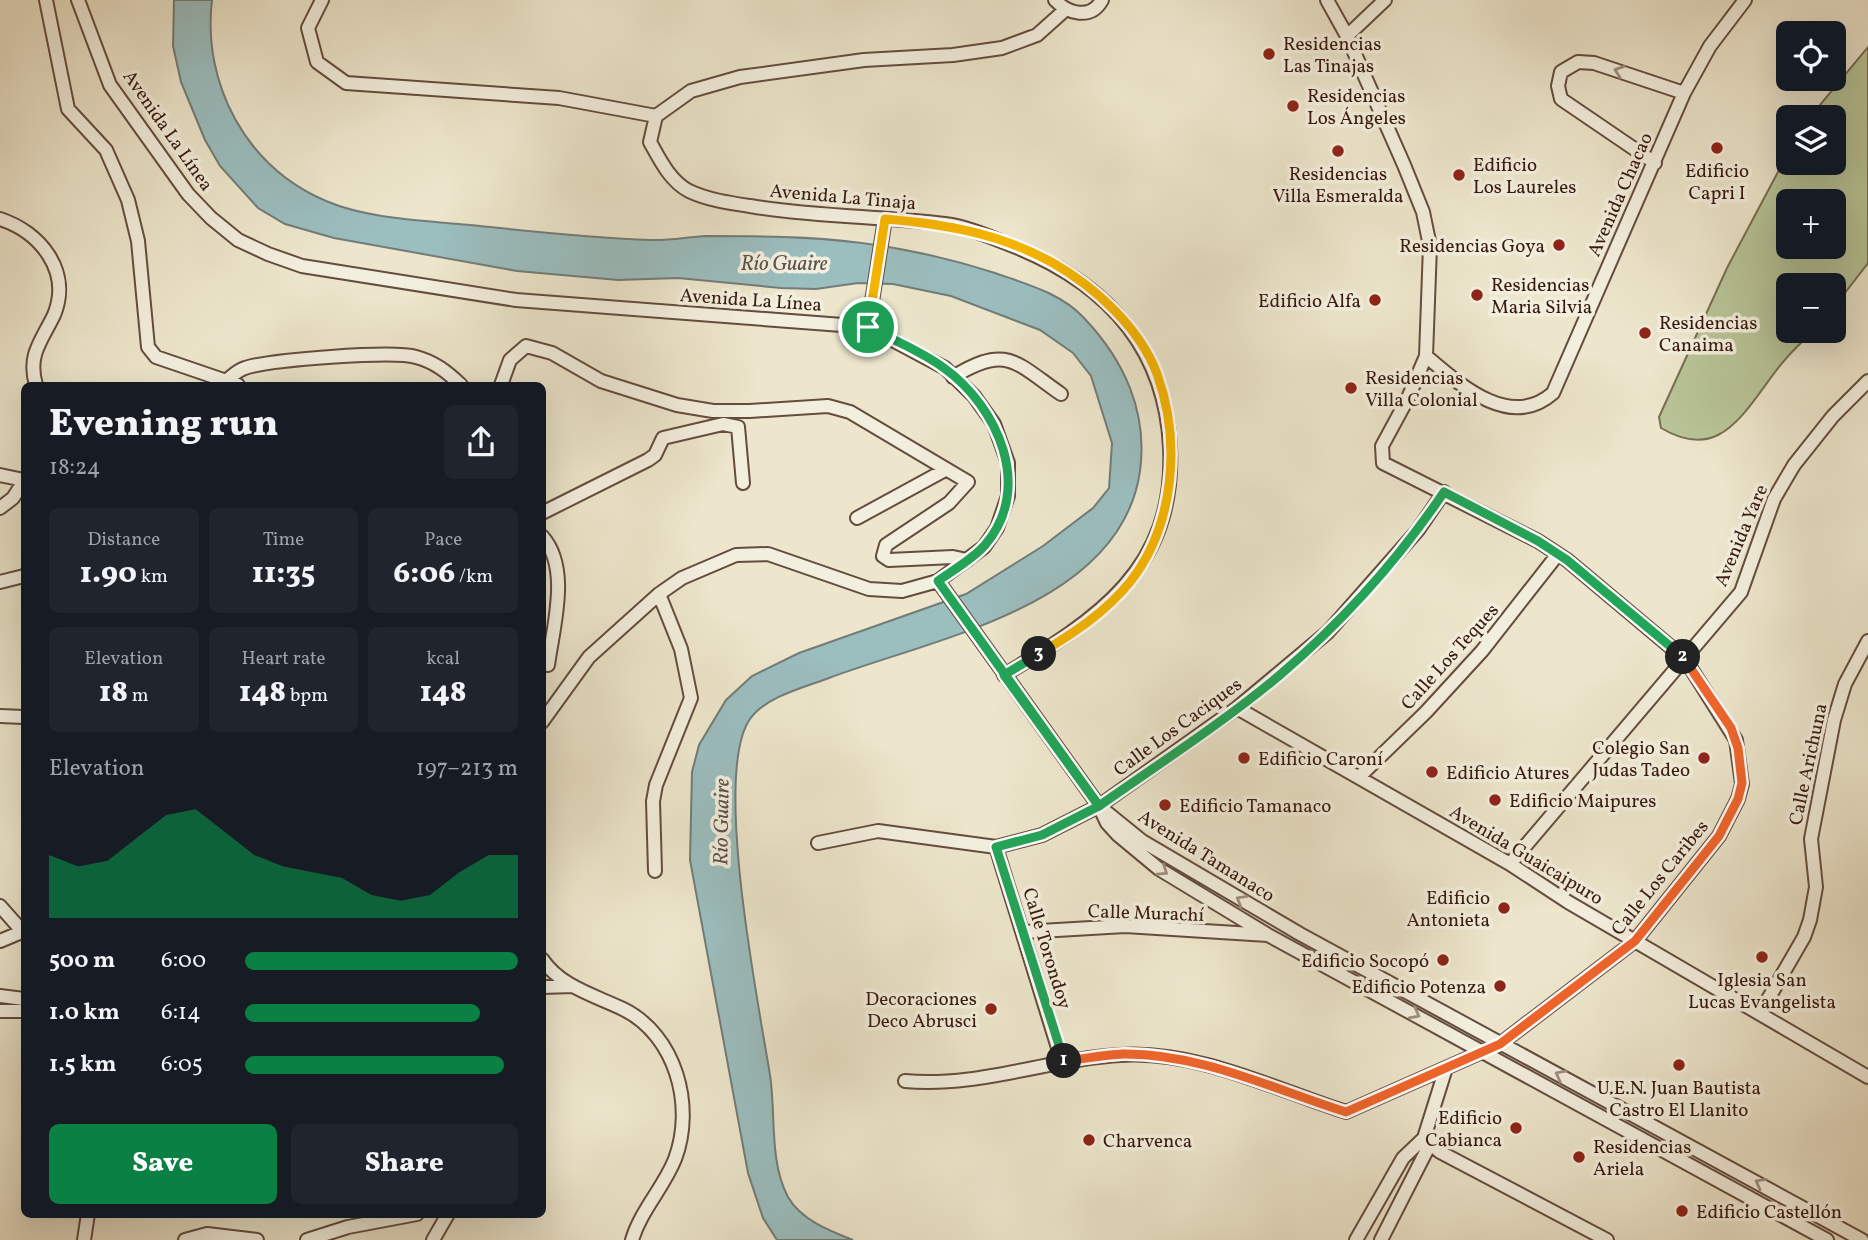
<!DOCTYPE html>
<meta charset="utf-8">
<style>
body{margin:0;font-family:Vollkorn,serif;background:#20242c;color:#f1f3f6;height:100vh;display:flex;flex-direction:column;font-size:26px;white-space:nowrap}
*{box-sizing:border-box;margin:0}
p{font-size:23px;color:#9ea1a6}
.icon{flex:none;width:38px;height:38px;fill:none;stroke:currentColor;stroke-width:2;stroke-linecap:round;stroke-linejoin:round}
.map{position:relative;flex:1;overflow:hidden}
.drawer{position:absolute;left:21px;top:382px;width:525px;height:836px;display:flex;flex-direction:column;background:#171b24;border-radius:10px;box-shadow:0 7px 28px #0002}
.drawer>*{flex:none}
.fabs{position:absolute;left:1776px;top:21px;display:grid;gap:14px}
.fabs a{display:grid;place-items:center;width:70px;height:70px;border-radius:10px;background:#171b24;box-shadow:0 7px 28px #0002;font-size:35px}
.pin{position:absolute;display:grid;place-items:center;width:60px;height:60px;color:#fff;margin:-30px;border:4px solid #fff;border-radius:50%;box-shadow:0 2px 7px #0007}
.km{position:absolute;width:35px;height:35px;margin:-18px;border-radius:50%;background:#222;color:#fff;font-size:19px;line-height:35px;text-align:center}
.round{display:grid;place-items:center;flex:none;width:74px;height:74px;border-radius:10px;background:#20242c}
.overview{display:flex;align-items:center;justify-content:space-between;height:119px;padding:0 28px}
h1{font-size:38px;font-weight:800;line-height:52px}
.figures{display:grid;grid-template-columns:repeat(3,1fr);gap:10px;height:119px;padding:7px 28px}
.figures div{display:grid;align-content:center;border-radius:10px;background:#20242c;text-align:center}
.figures b{font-size:30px;font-weight:800}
.figures small{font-size:19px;font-weight:400}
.figures p{font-size:19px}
.chart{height:196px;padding:14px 28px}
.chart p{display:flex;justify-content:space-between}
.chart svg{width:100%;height:126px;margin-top:7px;fill:#0b8043;opacity:.7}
.cta{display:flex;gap:14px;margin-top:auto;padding:14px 28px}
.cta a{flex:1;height:80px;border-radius:10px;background:#0b8043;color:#fff;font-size:28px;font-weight:800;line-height:80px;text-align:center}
.cta a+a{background:#20242c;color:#f1f3f6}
ul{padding:0 28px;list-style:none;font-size:23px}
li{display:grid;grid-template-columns:112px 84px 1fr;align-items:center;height:52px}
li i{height:18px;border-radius:9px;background:#0b8043}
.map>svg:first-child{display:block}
.green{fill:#b8c598;stroke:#786f53;stroke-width:2;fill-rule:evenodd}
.water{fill:#9bbebf;stroke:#737c78;stroke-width:2}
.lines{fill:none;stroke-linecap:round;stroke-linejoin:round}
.minor-casing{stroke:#644c3e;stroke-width:16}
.minor{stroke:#f3efde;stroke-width:12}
.oneway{stroke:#9e8f80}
.split-1-casing{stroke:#fff;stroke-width:14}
.split-2-casing{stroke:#fff;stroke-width:14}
.split-3-casing{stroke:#fff;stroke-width:14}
.split-4-casing{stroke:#fff;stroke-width:14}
.split-1{stroke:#22a559;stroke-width:9}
.split-2{stroke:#f0652b;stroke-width:9}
.split-3{stroke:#22a559;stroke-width:9}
.split-4{stroke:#f5b400;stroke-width:9}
.poi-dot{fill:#8f2418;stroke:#f3efde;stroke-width:2.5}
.labels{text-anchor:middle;stroke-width:7;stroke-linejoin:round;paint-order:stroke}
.poi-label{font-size:19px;fill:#37190e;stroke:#f3efde;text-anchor:start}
.street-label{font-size:19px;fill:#37190e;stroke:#f3efde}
.water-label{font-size:21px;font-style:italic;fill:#5a534c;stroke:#f3efde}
</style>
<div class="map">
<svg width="1868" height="1240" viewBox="0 0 1868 1240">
<rect width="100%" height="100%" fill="#ede6cc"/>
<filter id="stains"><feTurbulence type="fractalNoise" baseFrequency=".00286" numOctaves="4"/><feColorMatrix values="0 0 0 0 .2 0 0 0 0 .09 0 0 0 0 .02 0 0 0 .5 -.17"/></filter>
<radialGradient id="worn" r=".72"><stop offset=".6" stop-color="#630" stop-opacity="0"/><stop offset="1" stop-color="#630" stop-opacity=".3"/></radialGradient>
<path class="green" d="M1868,47V263L1834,307V285H1788V331H1813C1803,341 1792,351 1783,362C1764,384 1744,422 1718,435C1698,445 1678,438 1661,428L1659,417L1727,268L1788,153V163H1834V117H1810ZM1788,201H1834V247H1788Z"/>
<path class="water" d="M174,0H212C202,84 246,167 326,201C366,218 416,220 459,224C522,230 586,238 650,240C668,241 687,237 706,236C732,236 758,236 785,237C856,239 927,251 995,273C1026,284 1061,293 1084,318C1124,360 1148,412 1140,471C1121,606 935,638 829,678C805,687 765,697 750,719C712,773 759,1006 770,1075C776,1113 769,1162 788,1197C801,1220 830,1231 853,1240H777L763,1218L748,1173L690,860L692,772L699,745L726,700L752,676L799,653L966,594L1043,546L1093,508L1109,488L1112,443L1091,376L1073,353L1040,330L951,296L893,284L858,283L816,289L781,288L678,278L618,280L517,271L334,238L285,224L258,208L220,166L205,140L181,82L173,46Z"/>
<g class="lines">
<g class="minor-casing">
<path id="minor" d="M46,0L68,109L106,150L128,200L138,241L148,347L156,357L238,385
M78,0L110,85L188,194L211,218L238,240L268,254L302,266L516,300L868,327L945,368L974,396L994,424L1008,463V496L997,528L984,547L938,581L902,591L869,589L768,554L736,555L682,578L659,594L589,657L542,722
M322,0L308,28L317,62L346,83L559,98L656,116L691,91L740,77L864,60L953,55L1002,48L1037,35L1065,10
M1055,0C1068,14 1091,20 1102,0
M1347,36L1385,0
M656,116L650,142C660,160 670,181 689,191C708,200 730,203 750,206C815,217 881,216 945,224C968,227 990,237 1011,245C1103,281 1165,345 1170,447C1176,570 1097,619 1004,675
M1655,163L1561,99L1558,86L1561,72L1578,62L1594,63L1684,93
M0,219C40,232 72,271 54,315C42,340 27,355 36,385
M868,327L885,219
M1426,356C1459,384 1510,431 1553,393L1684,93L1710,46L1745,0
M953,377C1007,344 1015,362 1061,394
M227,380C232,376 238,370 245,368C269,360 393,350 416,357C435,362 447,372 461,385
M501,385L510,360L526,346L552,353L601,381L677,405L713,411H750L828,406L850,412L968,482L949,503L886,545L883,556L889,560L953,557L967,560
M0,475L24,480
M0,508L13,498L24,481
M542,513L648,460L655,455L663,438L723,424L738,427L743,483
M857,518L945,470
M542,536C571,568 553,627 548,665
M938,581L1099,806L1107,823L1118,835L1159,869L1268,935L1827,1240
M0,582L24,576
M1237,708L1510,864L1568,902L1868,1077
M0,716L24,717
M1360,776L1426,712L1482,651L1558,554
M1105,811L1142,841L1300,934L1862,1240
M818,843L878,831L996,847L1042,835L1099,806L1237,708L1328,632L1418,530L1444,492
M996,847L1062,1061
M1510,864L1741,592L1774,499L1794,465L1833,416L1868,381
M655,871L653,801L656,785L691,698L681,649L659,594
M0,906L23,932
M1023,932L1125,926L1268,935
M0,941L24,931
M542,959C561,987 594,995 623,1009C676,1035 695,1106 675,1159C664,1187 641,1210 632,1240
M542,987L573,986
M0,996L24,999
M0,1011H24
M1760,1013L1804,937L1810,920L1816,887L1811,839L1834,720L1845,684L1868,641
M905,1081C977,1088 1048,1059 1120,1055C1198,1050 1274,1089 1346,1112L1500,1044L1635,941L1719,836L1738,799L1742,784L1736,740L1685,659L1567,560L1538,541L1383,463L1382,446L1408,398L1426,356L1430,246L1423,212L1404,165L1347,36L1327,0
M1424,1138L1440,1152L1607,1240
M84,1240L88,1214
M185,1240L207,1234L257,1240
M307,1240L348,1227L417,1214
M433,1240L448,1214
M1356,1240L1403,1158L1424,1138L1446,1068
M1381,1240L1430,1144"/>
</g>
<use href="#minor" class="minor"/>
</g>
<defs><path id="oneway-chevron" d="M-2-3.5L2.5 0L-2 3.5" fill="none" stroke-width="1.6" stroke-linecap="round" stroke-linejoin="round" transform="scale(1.75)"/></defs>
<g class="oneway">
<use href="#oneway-chevron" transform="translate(1619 71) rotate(-161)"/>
<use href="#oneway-chevron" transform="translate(1163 871) rotate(34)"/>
<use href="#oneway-chevron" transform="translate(1241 900) rotate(-150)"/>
<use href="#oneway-chevron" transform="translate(1415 1014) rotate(28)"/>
<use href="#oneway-chevron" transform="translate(1560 1075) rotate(-152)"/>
<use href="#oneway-chevron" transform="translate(1760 1183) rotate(-151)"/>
</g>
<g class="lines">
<g class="split-1-casing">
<path id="split-1" d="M868,327C893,340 921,351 944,368C998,407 1034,488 985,545C973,559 953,570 938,581L1099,806L1042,835L996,847L1064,1061"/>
</g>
<g class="split-2-casing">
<path id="split-2" d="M1064,1061C1083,1059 1103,1055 1123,1054C1200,1053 1273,1089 1346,1112L1500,1044L1635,941L1719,836L1738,799L1742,783L1738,748L1731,728L1683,657"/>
</g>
<g class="split-3-casing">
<path id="split-3" d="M1039,654L1004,675L1099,806C1160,763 1224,722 1281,674C1343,621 1398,560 1444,492L1538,541L1567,560L1683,657"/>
</g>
<g class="split-4-casing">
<path id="split-4" d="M868,327L885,219C945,224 999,233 1053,263C1095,287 1140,328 1157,374C1181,440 1175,525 1130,582C1105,613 1072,634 1039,654"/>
</g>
<use href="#split-1" class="split-1"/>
<use href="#split-2" class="split-2"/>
<use href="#split-3" class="split-3"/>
<use href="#split-4" class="split-4"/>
</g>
<g class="poi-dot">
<circle cx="1269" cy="54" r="7"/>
<circle cx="1293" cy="106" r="7"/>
<circle cx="1717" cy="148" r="7"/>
<circle cx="1338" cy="151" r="7"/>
<circle cx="1459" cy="175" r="7"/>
<circle cx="1559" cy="245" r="7"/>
<circle cx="1477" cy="295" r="7"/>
<circle cx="1375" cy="300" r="7"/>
<circle cx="1645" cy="333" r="7"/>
<circle cx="1351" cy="388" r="7"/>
<circle cx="1244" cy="758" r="7"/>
<circle cx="1704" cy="758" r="7"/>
<circle cx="1432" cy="772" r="7"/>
<circle cx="1495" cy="800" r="7"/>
<circle cx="1165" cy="805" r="7"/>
<circle cx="1504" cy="908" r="7"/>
<circle cx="1762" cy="957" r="7"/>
<circle cx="1443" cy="960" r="7"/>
<circle cx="1500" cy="986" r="7"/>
<circle cx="991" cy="1009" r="7"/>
<circle cx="1679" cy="1065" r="7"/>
<circle cx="1516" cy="1128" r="7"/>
<circle cx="1089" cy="1140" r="7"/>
<circle cx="1579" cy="1157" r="7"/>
<circle cx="1682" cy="1211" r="7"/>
</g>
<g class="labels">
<g class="poi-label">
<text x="1283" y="50">Residencias<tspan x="1283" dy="22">Las Tinajas</tspan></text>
<text x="1307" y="102">Residencias<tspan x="1307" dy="22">Los Ángeles</tspan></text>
<text x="1473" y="171">Edificio<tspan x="1473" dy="22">Los Laureles</tspan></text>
<text x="1717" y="177" text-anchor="middle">Edificio<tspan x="1717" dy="22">Capri I</tspan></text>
<text x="1338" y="180" text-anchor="middle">Residencias<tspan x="1338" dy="22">Villa Esmeralda</tspan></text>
<text x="1545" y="252" text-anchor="end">Residencias Goya</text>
<text x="1491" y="291">Residencias<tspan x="1491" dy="22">Maria Silvia</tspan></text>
<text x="1361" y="307" text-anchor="end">Edificio Alfa</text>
<text x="1659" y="329">Residencias<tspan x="1659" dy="22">Canaima</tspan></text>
<text x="1365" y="384">Residencias<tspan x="1365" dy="22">Villa Colonial</tspan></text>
<text x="1690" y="754" text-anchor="end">Colegio San<tspan x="1690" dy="22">Judas Tadeo</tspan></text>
<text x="1258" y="765">Edificio Caroní</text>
<text x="1446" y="779">Edificio Atures</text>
<text x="1509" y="807">Edificio Maipures</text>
<text x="1179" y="812">Edificio Tamanaco</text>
<text x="1490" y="904" text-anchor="end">Edificio<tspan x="1490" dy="22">Antonieta</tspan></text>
<text x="1429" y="967" text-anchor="end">Edificio Socopó</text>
<text x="1762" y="986" text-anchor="middle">Iglesia San<tspan x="1762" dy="22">Lucas Evangelista</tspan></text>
<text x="1486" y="993" text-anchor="end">Edificio Potenza</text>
<text x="977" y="1005" text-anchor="end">Decoraciones<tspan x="977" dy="22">Deco Abrusci</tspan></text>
<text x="1679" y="1094" text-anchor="middle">U.E.N. Juan Bautista<tspan x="1679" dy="22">Castro El Llanito</tspan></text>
<text x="1502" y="1124" text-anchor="end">Edificio<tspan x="1502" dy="22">Cabianca</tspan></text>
<text x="1103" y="1147">Charvenca</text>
<text x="1593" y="1153">Residencias<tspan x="1593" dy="22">Ariela</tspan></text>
<text x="1696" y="1218">Edificio Castellón</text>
</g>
<g class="street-label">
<text transform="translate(169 130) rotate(55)" y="7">Avenida La Línea</text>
<text transform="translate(1619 194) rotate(-66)" y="7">Avenida Chacao</text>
<text transform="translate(843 196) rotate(5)" y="7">Avenida La Tinaja</text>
<text transform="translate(751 299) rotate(4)" y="7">Avenida La Línea</text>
<text transform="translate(1740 535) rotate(-67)" y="7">Avenida Yare</text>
<text transform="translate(1449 656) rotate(-48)" y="7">Calle Los Teques</text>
<text transform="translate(1177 726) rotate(-36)" y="7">Calle Los Caciques</text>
<text transform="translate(1807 764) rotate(-78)" y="7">Calle Arichuna</text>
<text transform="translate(1527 854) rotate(31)" y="7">Avenida Guaicaipuro</text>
<text transform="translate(1207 855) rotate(32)" y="7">Avenida Tamanaco</text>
<text transform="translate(1659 877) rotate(-51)" y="7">Calle Los Caribes</text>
<text transform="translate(1146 912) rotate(2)" y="7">Calle Murachí</text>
<text transform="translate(1048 948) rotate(73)" y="7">Calle Torondoy</text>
</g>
<g class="water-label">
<text x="784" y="270">Río Guaire</text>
<text transform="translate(721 822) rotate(-89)" y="7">Río Guaire</text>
</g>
</g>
<rect width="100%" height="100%" filter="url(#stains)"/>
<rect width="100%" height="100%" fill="url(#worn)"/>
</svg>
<div class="fabs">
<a><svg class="icon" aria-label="locate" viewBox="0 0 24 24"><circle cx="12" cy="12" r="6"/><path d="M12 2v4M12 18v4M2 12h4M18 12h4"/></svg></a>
<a><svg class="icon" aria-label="layers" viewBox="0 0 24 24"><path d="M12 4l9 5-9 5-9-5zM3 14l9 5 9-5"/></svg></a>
<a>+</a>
<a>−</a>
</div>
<div class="pin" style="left:868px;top:327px;background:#1e9e55"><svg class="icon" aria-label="arrive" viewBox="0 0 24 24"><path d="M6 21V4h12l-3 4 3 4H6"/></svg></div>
<b class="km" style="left:1064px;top:1061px">1</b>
<b class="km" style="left:1683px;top:657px">2</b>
<b class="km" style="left:1039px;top:654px">3</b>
<section class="drawer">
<div class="overview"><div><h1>Evening run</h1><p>18:24</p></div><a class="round"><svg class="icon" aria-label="share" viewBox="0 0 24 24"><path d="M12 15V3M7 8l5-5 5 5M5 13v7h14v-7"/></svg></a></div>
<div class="figures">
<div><p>Distance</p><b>1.90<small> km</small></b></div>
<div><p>Time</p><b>11:35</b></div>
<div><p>Pace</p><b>6:06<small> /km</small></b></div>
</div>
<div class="figures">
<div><p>Elevation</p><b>18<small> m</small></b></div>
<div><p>Heart rate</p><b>148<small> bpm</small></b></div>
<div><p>kcal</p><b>148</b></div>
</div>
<div class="chart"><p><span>Elevation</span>197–213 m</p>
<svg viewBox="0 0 160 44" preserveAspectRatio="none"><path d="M0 44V22L10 26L20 24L30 16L40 8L50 6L60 14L70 22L80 26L90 28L100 30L110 36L120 38L130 36L140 28L150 22L160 22V44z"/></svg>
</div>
<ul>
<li><b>500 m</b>6:00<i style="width:100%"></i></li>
<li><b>1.0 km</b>6:14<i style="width:86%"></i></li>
<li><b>1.5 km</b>6:05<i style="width:95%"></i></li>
</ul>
<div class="cta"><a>Save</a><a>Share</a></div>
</section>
</div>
